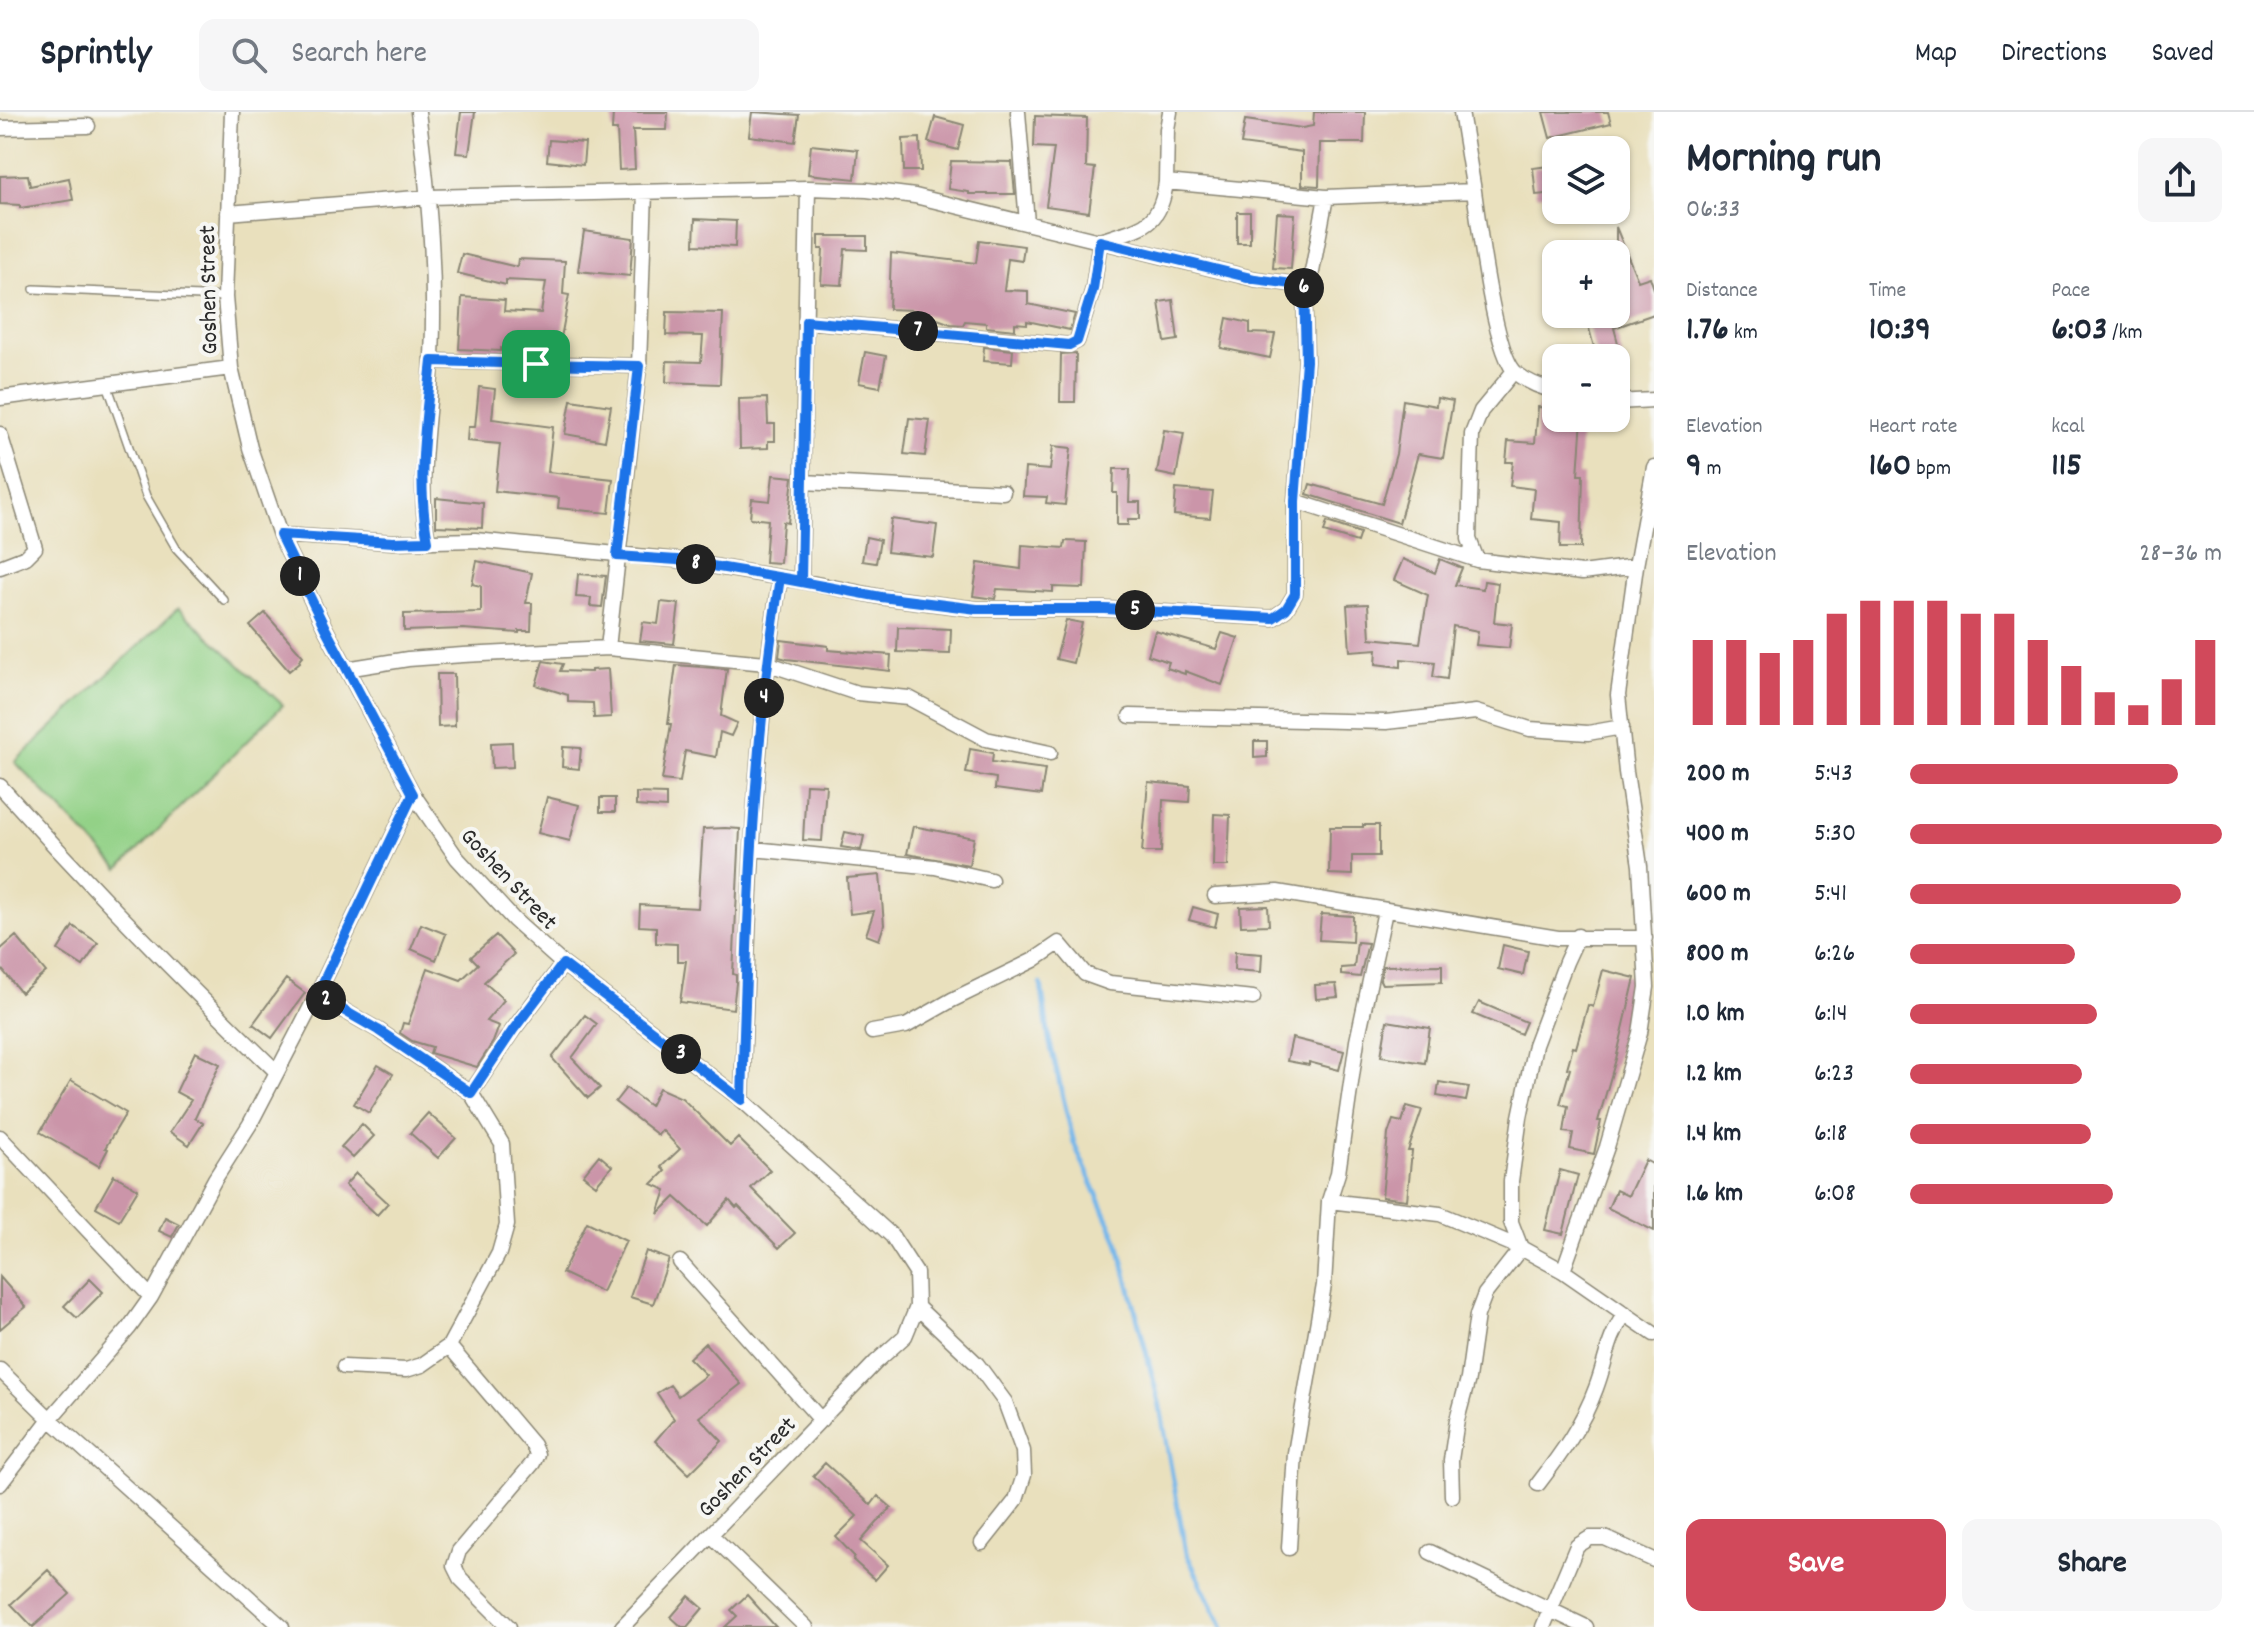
<!DOCTYPE html>
<meta charset="utf-8">
<style>
body{margin:0;font-family:Dekko,sans-serif;background:#f6f6f7;color:#1f2937;height:100vh;display:flex;flex-direction:column;font-size:30px;white-space:nowrap}
*{box-sizing:border-box;margin:0}
p{font-size:26px;color:#747a83}
.icon{flex:none;width:44px;height:44px;fill:none;stroke:currentColor;stroke-width:2;stroke-linecap:round;stroke-linejoin:round}
.map{position:relative;flex:1;overflow:hidden}
.panel{display:flex;flex-direction:column;background:#fff;width:600px}
.panel>*{flex:none}
.tools{position:absolute;left:1542px;top:24px;display:grid;gap:16px}
.tools a{display:grid;place-items:center;width:88px;height:88px;border-radius:16px;background:#fff;box-shadow:0 2px 6px #0004;font-size:40px}
.pin{position:absolute;display:grid;place-items:center;width:68px;height:68px;color:#fff;margin:-34px;border-radius:16px;box-shadow:0 4px 12px #0006}
.km{position:absolute;width:40px;height:40px;margin:-20px;border-radius:50%;background:#222;color:#fff;font-size:22px;line-height:40px;text-align:center}
.round{display:grid;place-items:center;flex:none;width:84px;height:84px;border-radius:16px;background:#f6f6f7}
.head{display:flex;align-items:center;justify-content:space-between;height:136px;padding:0 32px}
h1{font-size:44px;font-weight:700;line-height:60px}
.figures{display:grid;grid-template-columns:repeat(3,1fr);gap:12px;height:136px;padding:8px 32px}
.figures div{display:grid;align-content:center}
.figures b{font-size:34px;font-weight:700}
.figures small{font-size:22px;font-weight:400}
.figures p{font-size:22px}
.chart{height:224px;padding:16px 32px}
.chart p{display:flex;justify-content:space-between}
.chart svg{width:100%;height:144px;margin-top:8px;stroke:#d1495b;stroke-width:6}
.primary-button{display:flex;gap:16px;margin-top:auto;padding:16px 32px}
.primary-button a{flex:1;height:92px;border-radius:16px;background:#d1495b;color:#fff;font-size:32px;font-weight:700;line-height:92px;text-align:center}
.primary-button a+a{background:#f6f6f7;color:#1f2937}
ul{padding:0 32px;list-style:none;font-size:26px}
li{display:grid;grid-template-columns:128px 96px 1fr;align-items:center;height:60px}
li i{height:20px;border-radius:10px;background:#d1495b}
header{display:flex;align-items:center;gap:48px;box-sizing:border-box;height:112px;padding:0 40px;background:#fff;border-bottom:2px solid #e0e1e3}
header strong{font-size:38px}
nav{display:flex;gap:44px;margin-inline-start:auto;font-size:28px}
.search{width:560px;height:72px;background:#f6f6f7;display:flex;align-items:center;gap:20px;box-sizing:border-box;padding:0 28px;border-radius:16px;color:#747a83;font-size:30px}
main{display:flex;flex:1;min-height:0}
.map>svg:first-child{display:block}
.green{fill:#93d187;stroke:#5f7e59;stroke-width:2}
.lines{fill:none;stroke-linecap:round;stroke-linejoin:round}
.stream{stroke:#76b7ea;stroke-width:5}
.building{fill:#cb95a9}
.service-casing{stroke:#8a8674;stroke-width:10}
.minor-casing{stroke:#8a8674;stroke-width:17}
.service{stroke:#fff;stroke-width:7}
.minor{stroke:#fff;stroke-width:14}
.route-casing{stroke:#fff;stroke-width:16}
.route{stroke:#1a73e8;stroke-width:10}
.labels{text-anchor:middle;stroke-width:8;stroke-linejoin:round;paint-order:stroke}
.street-label{font-size:24px;fill:#2b2b2b;stroke:#f6f6f2}
</style>
<header>
<strong>Sprintly</strong>
<div class="search"><svg class="icon" aria-label="search" viewBox="0 0 24 24"><circle cx="10" cy="10" r="6"/><path d="M15 15l6 6"/></svg>Search here</div>
<nav><a>Map</a><a>Directions</a><a>Saved</a></nav>
</header>
<main>
<div class="map">
<svg width="1654" height="1515" viewBox="0 0 1654 1515">
<rect width="100%" height="100%" fill="#f6f6f2"/>
<filter id="ink" filterUnits="userSpaceOnUse"><feTurbulence type="fractalNoise" baseFrequency=".0125" numOctaves="2"/><feDisplacementMap in="SourceGraphic" scale="16" xChannelSelector="R" yChannelSelector="G"/><feConvolveMatrix kernelMatrix="1 2 1 2 8 2 1 2 1" color-interpolation-filters="sRGB"/></filter>
<filter id="wash" filterUnits="userSpaceOnUse"><feTurbulence type="fractalNoise" baseFrequency=".006" numOctaves="4" result="noise"/><feDisplacementMap in="SourceGraphic" scale="32" xChannelSelector="R" yChannelSelector="G"/><feGaussianBlur stdDeviation="1.8" result="paint"/><feColorMatrix in="noise" values="0 0 0 0 0 0 0 0 0 0 0 0 0 0 0 0 0 1.4 0 .05"/><feComposite in="paint" operator="in"/></filter>
<g filter="url(#wash)">
<rect width="100%" height="100%" fill="#e9e0bd"/>
<path class="green" d="M178,496L283,593L119,757L15,650Z"/>
<g class="lines">
<path class="stream" d="M1041,872L1049,927L1074,1031L1118,1130L1160,1294L1186,1441L1223,1515"/>
</g>
<g id="blocks">
<path class="building" d="M461,0H475L469,42L456,41Z
M613,0H668L667,18H633L635,57L619,58L617,18H612Z
M752,0L799,3L795,30L749,24Z
M1314,0H1365L1364,31H1320L1319,74L1302,73V40L1241,32L1245,8L1302,16L1313,14Z
M1543,0H1608L1611,11L1550,26Z
M1035,4L1087,6L1086,55L1095,56L1089,100L1046,94L1054,36L1034,35Z
M935,5L964,13L958,38L928,30Z
M920,26L921,59H904L903,27Z
M549,28L585,31L583,53L547,49Z
M811,33L858,38L855,67L808,62Z
M951,49L1012,50L1015,82H969V80L948,77Z
M1556,53V81L1536,83L1533,56Z
M28,63L30,74L69,66L73,88L20,96V93L0,92V64Z
M1237,100H1250V131H1237Z
M1277,101L1295,102L1291,157L1273,156Z
M695,107L736,109L735,135L694,133Z
M1616,115L1638,169L1650,165L1654,177V202L1614,216L1622,246H1597L1585,202H1621L1616,185V176L1623,174L1616,154Z
M584,119L633,126L630,164L578,159Z
M819,124H867V138L845,137L842,173L821,172L823,137H819Z
M979,128L1024,134L1022,149L1008,147L1004,178L1028,179V192L1075,202L1070,218L1027,209V212L1015,211V218L986,215V211L965,209L963,213L951,212L913,198L889,197L891,141L976,151Z
M462,142L517,155L518,147L565,149L563,182L569,183L558,242L501,236V239L459,237L462,185L505,188L504,199L541,201L546,170L506,168V173L457,161Z
M1173,188L1178,228L1165,230L1159,190Z
M667,200L723,201L720,272L666,270L667,249L701,250L703,224L666,223Z
M1227,206L1250,211V221L1275,222L1270,246L1221,236Z
M984,235L1013,238L1012,251L983,249Z
M865,240L886,244L880,275L859,271Z
M1076,241L1075,290H1060L1061,242Z
M479,275L495,277L492,307L553,315L548,360L613,367L609,401L558,396L559,386L495,379L500,332L467,329L468,315H475Z
M767,286L768,312H775V329H768V336L740,337L739,287Z
M1437,286L1453,289L1443,346L1418,342L1399,411L1307,382L1310,372L1382,392L1396,342L1403,288L1436,294Z
M571,288L611,294L605,329L565,322Z
M1538,295L1556,297V306H1582L1578,363H1583L1581,436H1560L1561,410L1531,407L1534,377L1510,374L1513,350H1506L1508,329L1535,331Z
M909,306L930,308L925,344L904,342Z
M1164,318L1184,321L1176,365L1157,361Z
M1053,334L1071,336L1065,393L1046,391L1047,385L1023,384L1025,356L1050,358Z
M1114,357H1130L1129,390H1140V407H1128V413H1117V381H1113Z
M773,363L793,365L788,411L783,410L780,451L765,450L768,408L750,406L752,387L770,389Z
M1176,377L1213,380L1210,406L1174,403Z
M436,386L483,391L482,416L436,414Z
M891,407L937,413L933,445L887,440Z
M1327,410L1360,421L1357,430L1324,420Z
M866,425L880,428L876,451L862,449Z
M1065,429L1086,430L1084,476L1053,475V480L997,477L995,487L973,484L978,451L1021,457L1022,433L1064,436Z
M1403,447L1435,461L1440,447L1462,456L1455,473L1483,477L1484,469L1498,471L1494,510L1512,512L1509,536L1476,533L1478,519L1453,514L1447,567L1433,565L1435,550L1401,547V555L1376,552L1377,537L1350,539L1347,493L1368,492L1370,526L1420,531L1428,483L1394,468Z
M477,449L532,461L526,491H532L531,519H519V521L463,517L404,519V502L481,500V474L472,472Z
M578,462L606,464L602,495L590,494L591,486L576,485Z
M661,490L679,492L674,532L640,529L643,510L658,512Z
M265,501L303,544L299,548L300,550L289,559L250,514Z
M1066,508L1082,511L1073,551L1056,547Z
M898,515L951,517L950,542L897,540Z
M1155,519L1216,537L1222,521L1238,526L1222,573L1185,559V562L1167,556L1169,550L1148,543Z
M781,528L828,534V538L891,543L890,559L787,547L779,545Z
M543,549L563,552L560,559L591,560V558L608,557L611,605L594,606L593,591L568,590V583L536,573Z
M676,553L727,557L721,604L737,611L731,624L720,620L716,645L685,639L680,670L662,668L671,612H668Z
M437,562H454L455,614L438,615Z
M1254,629H1267V645L1254,646Z
M512,630L513,655L492,656L491,631Z
M563,635L581,636L579,657L562,655Z
M970,637L993,641L992,650L1045,657L1041,683L995,677L996,666L966,661Z
M1148,670L1190,674L1189,690L1163,688L1161,740H1142Z
M806,672L826,673L822,729L803,728Z
M636,681L666,682V696L636,694Z
M547,685L579,693L570,729L538,721Z
M600,686H615V700H600Z
M1214,702L1230,703L1228,754H1213Z
M1363,713H1379V744H1352V763L1329,762L1330,715H1363Z
M913,714L974,726L969,753L907,742Z
M725,716L740,717L733,862L736,863V871L733,897L680,890L686,849H677V832L656,831V815L639,814L640,793L698,796L703,717Z
M845,720L864,724L861,738L841,735Z
M880,763L884,813L879,828L866,823L874,799L850,802L847,766Z
M1268,794L1269,813L1241,814L1240,795Z
M1193,795L1218,802L1215,815L1189,808Z
M1321,802L1353,804L1352,830L1319,828Z
M421,812L446,822L436,848L411,837Z
M73,814L98,831L83,854L58,838Z
M496,823L514,842L484,870L504,888L486,909L499,914L493,930L477,955L430,941L432,935L412,929L400,921L403,911L408,912L428,856L461,868L478,852L471,845Z
M16,824L46,860L21,881L0,855V838Z
M1357,830L1368,831L1360,865L1341,863V856L1354,855Z
M1503,833L1528,839L1523,863L1498,857Z
M1235,840L1262,842L1261,860L1234,858Z
M1442,853V870L1382,872L1380,868L1383,854Z
M1603,858L1635,866L1616,947L1598,1009H1601L1594,1042L1570,1037L1573,1021L1564,1020L1568,994L1560,992L1570,957L1567,956L1573,935L1576,936L1588,893L1593,895Z
M286,867L305,881L272,926L253,912Z
M1336,872L1338,885L1316,887L1315,873Z
M1479,890L1526,910L1521,922L1473,902Z
M585,903L597,912L572,946L600,976L588,986L552,946Z
M1387,909L1430,916L1425,951L1381,944Z
M1292,926L1344,939L1339,958L1309,950V953L1287,949Z
M195,940L220,952L195,1006L203,1011L189,1033L170,1020L191,988L176,980Z
M378,953L393,962L369,1001L354,992Z
M71,968L126,1001L105,1036L108,1037L99,1054L40,1020Z
M1439,970L1469,975L1466,989L1437,984Z
M626,976L650,994L659,976L682,986L730,1034L738,1026L770,1058L751,1076L795,1121L779,1136L738,1094L736,1096L729,1088L707,1114L675,1085L658,1102L666,1078L652,1072L665,1059L661,1055L680,1037L662,1018L658,1023L615,990Z
M1407,994L1422,998L1408,1039H1412L1407,1088L1382,1085L1388,1022L1393,1008L1402,1010Z
M428,1001L456,1026L438,1046L410,1021Z
M362,1012L374,1024L353,1046L341,1035Z
M599,1043L612,1054L596,1073L583,1063Z
M1645,1048L1654,1053V1119L1608,1096L1616,1078L1628,1084Z
M1560,1058L1578,1063L1563,1122L1545,1118Z
M356,1061L388,1091L377,1103L345,1073Z
M114,1063L138,1077L119,1108L96,1095Z
M165,1105L179,1112L172,1125L159,1119Z
M587,1110L626,1129L602,1180L562,1161Z
M646,1139L669,1147L653,1192L630,1185Z
M0,1165L26,1195L0,1217Z
M90,1167L103,1180L77,1206L64,1194Z
M705,1231L741,1272L699,1305L722,1329L689,1362L655,1329L674,1307L657,1281L670,1273L678,1284L706,1263L689,1246Z
M825,1351L871,1393L878,1384L891,1395L861,1429L888,1453L875,1468L853,1448L855,1445L836,1425L857,1404L813,1364Z
M48,1458L70,1482L33,1515L11,1492Z
M747,1483L776,1515H725L737,1504L731,1498Z
M689,1484L703,1496L687,1515H682L671,1505Z"/>
</g>
</g>
<g filter="url(#ink)">
<use href="#blocks" fill-opacity="0" stroke="#8a8674" stroke-width="2"/>
<g class="lines">
<g class="service-casing">
<path id="service" d="M34,177L225,185
M107,272L146,384L176,436L224,488"/>
</g>
<g class="minor-casing">
<path id="minor" d="M232,0L225,185L231,256L250,336L280,423L325,516L413,682L457,746L514,808L563,852L742,988L892,1124L916,1161L917,1195L905,1224L876,1250L622,1515
M418,0C429,85 436,159 432,245C430,306 416,368 428,429
M1018,0L1027,111
M1170,0L1167,17L1166,70L1326,85
M0,16L88,14
M808,76L867,78L915,84L1255,167L1292,172L1304,170L1312,160L1326,85L1474,79L1461,0
M1474,79C1479,113 1494,242 1516,261C1527,270 1542,276 1556,279
M228,101L429,85L808,76L801,469L677,448L475,428L393,430L280,423
M806,209L1069,233L1077,229L1093,177L1100,129C1140,115 1160,117 1166,70
M432,249L639,254
M1514,259L1481,299L1472,322L1469,427L1477,448L1582,461L1636,454
M0,286L231,256
M1616,290L1654,288
M0,322L35,436L26,445L0,455
M803,370L1003,380
M1295,389L1477,448
M801,469L881,485L977,497H1105L1273,506L1286,497L1295,482V389L1306,249L1304,170
M608,536L639,254L645,80
M346,557L408,547L463,543L608,536L766,551L857,581L909,586L986,627L1050,641
M1130,604L1386,610L1476,600L1530,617L1588,621L1622,615
M0,674C89,773 181,868 277,960L250,1012L215,1067L151,1185L0,1025
M753,737L935,755L991,768
M1215,784L1277,780L1558,826H1645
M1578,824L1566,850L1535,933L1520,1005L1511,1069V1110L1521,1136L1563,1159L1654,1222
M317,883L378,918L471,981L513,918L563,852
M872,920L906,914L952,888L1034,848L1059,831L1085,862L1110,871L1253,886
M277,960L317,883L413,682
M742,988C748,814 752,638 780,466
M1329,1089L1440,1102L1521,1136L1485,1182L1477,1203L1468,1267L1457,1308L1451,1348L1452,1384
M680,1150L821,1308
M1563,1159L1607,1035L1640,921L1647,875L1640,754L1626,660L1618,583L1636,454L1654,355
M917,1195L977,1252L1005,1290L1023,1339L1024,1363L1016,1388L982,1431
M449,1234L533,1333L537,1342L533,1351L459,1439L454,1454L460,1466L509,1515
M344,1255L406,1258L422,1253L449,1234L499,1141L507,1113L502,1032L471,981
M0,1258L50,1307L129,1216L151,1185
M0,1372L50,1307L282,1515
M1538,1372C1561,1342 1583,1312 1596,1276C1607,1247 1607,1228 1625,1201
M711,1423L806,1515
M1289,1436L1295,1341L1324,1173L1329,1089L1338,1061L1357,929L1385,799
M1430,1440L1586,1515
M1543,1515L1577,1434L1590,1426H1605L1654,1448"/>
</g>
<use href="#service" class="service"/>
<use href="#minor" class="minor"/>
</g>
</g>
<g class="lines" filter="url(#ink)">
<g class="route-casing">
<path id="route" d="M536,252L432,249C426,307 416,370 428,429L393,430L280,423L325,516L413,682L317,883L378,918L471,981L513,918L563,852L742,988C747,814 752,638 780,466L881,485L977,497H1105L1273,506L1286,497L1295,482V389L1306,249L1304,170L1292,172L1255,167L1100,129L1093,177L1077,229L1069,233L806,209L801,469L677,448L617,444L639,254L536,252"/>
</g>
<use href="#route" class="route"/>
</g>
<g class="labels">
<g class="street-label">
<text transform="translate(207 178) rotate(-91)" y="8">Goshen Street</text>
<text transform="translate(510 766) rotate(47)" y="8">Goshen Street</text>
<text transform="translate(746 1354) rotate(-46)" y="8">Goshen Street</text>
</g>
</g>
</svg>
<div class="tools">
<a><svg class="icon" aria-label="layers" viewBox="0 0 24 24"><path d="M12 4l9 5-9 5-9-5zM3 14l9 5 9-5"/></svg></a>
<a>+</a>
<a>−</a>
</div>
<div class="pin" style="left:536px;top:252px;background:#1e9e55"><svg class="icon" aria-label="arrive" viewBox="0 0 24 24"><path d="M6 21V4h12l-3 4 3 4H6"/></svg></div>
<b class="km" style="left:300px;top:464px">1</b>
<b class="km" style="left:326px;top:888px">2</b>
<b class="km" style="left:681px;top:942px">3</b>
<b class="km" style="left:764px;top:586px">4</b>
<b class="km" style="left:1135px;top:498px">5</b>
<b class="km" style="left:1304px;top:176px">6</b>
<b class="km" style="left:918px;top:219px">7</b>
<b class="km" style="left:696px;top:452px">8</b>
</div>
<section class="panel">
<div class="head"><div><h1>Morning run</h1><p>06:33</p></div><a class="round"><svg class="icon" aria-label="share" viewBox="0 0 24 24"><path d="M12 15V3M7 8l5-5 5 5M5 13v7h14v-7"/></svg></a></div>
<div class="figures">
<div><p>Distance</p><b>1.76<small> km</small></b></div>
<div><p>Time</p><b>10:39</b></div>
<div><p>Pace</p><b>6:03<small> /km</small></b></div>
</div>
<div class="figures">
<div><p>Elevation</p><b>9<small> m</small></b></div>
<div><p>Heart rate</p><b>160<small> bpm</small></b></div>
<div><p>kcal</p><b>115</b></div>
</div>
<div class="chart"><p><span>Elevation</span>28–36 m</p>
<svg viewBox="0 0 160 44" preserveAspectRatio="none"><path d="M5 44V18M15 44V18M25 44V22M35 44V18M45 44V10M55 44V6M65 44V6M75 44V6M85 44V10M95 44V10M105 44V18M115 44V26M125 44V34M135 44V38M145 44V30M155 44V18"/></svg>
</div>
<ul>
<li><b>200 m</b>5:43<i style="width:86%"></i></li>
<li><b>400 m</b>5:30<i style="width:100%"></i></li>
<li><b>600 m</b>5:41<i style="width:87%"></i></li>
<li><b>800 m</b>6:26<i style="width:53%"></i></li>
<li><b>1.0 km</b>6:14<i style="width:60%"></i></li>
<li><b>1.2 km</b>6:23<i style="width:55%"></i></li>
<li><b>1.4 km</b>6:18<i style="width:58%"></i></li>
<li><b>1.6 km</b>6:08<i style="width:65%"></i></li>
</ul>
<div class="primary-button"><a>Save</a><a>Share</a></div>
</section>
</main>
